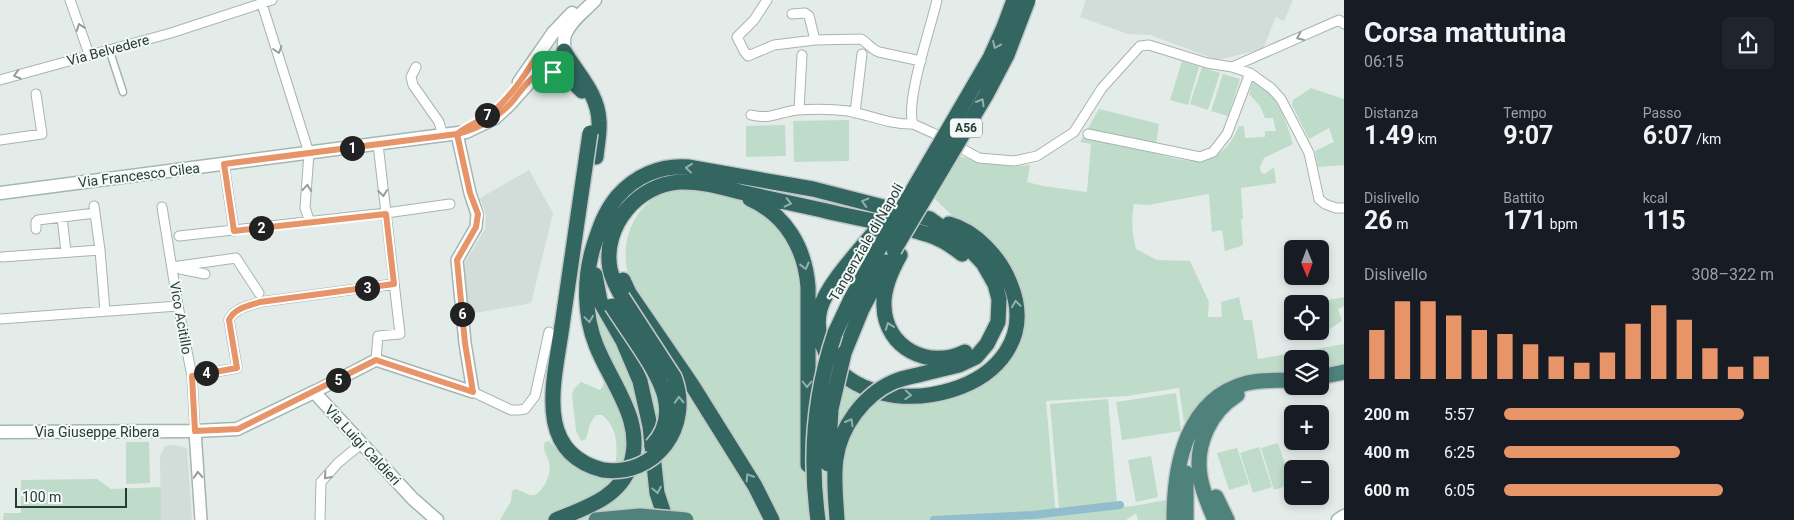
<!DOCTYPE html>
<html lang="it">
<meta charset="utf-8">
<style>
body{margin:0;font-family:Roboto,sans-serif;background:#20242c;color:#f1f3f6;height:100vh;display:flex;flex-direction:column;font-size:19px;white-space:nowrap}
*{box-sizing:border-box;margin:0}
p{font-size:16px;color:#9ea1a6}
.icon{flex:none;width:28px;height:28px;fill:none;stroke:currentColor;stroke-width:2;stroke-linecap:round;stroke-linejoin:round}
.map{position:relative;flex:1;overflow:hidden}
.side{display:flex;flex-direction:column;background:#171b24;width:450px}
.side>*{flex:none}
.needle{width:32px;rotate:179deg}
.buttons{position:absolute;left:1284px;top:240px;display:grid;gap:10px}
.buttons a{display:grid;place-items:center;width:45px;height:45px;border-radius:8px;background:#171b24;box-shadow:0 2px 8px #0003;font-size:25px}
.scale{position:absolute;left:15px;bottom:12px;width:112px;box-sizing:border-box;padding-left:5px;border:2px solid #253c38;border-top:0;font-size:14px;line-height:18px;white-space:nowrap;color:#253c38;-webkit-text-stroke:4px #f4f9f7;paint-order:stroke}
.pin{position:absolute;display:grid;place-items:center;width:42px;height:42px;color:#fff;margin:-21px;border-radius:10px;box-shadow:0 2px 8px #0006}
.km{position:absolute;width:25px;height:25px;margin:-12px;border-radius:50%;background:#222;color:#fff;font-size:14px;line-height:25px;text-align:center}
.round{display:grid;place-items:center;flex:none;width:52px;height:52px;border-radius:8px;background:#20242c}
.summary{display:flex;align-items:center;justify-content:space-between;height:85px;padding:0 20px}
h1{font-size:28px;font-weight:700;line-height:38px}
.stats{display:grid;grid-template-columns:repeat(3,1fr);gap:8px;height:85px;padding:5px 20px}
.stats div{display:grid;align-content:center}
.stats b{font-size:25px;font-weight:700}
.stats small{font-size:14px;font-weight:400}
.stats p{font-size:14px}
.chart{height:140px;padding:10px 20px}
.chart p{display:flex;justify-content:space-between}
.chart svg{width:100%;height:90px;margin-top:5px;stroke:#e69468;stroke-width:6}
ul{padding:0 20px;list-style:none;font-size:16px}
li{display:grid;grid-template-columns:80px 60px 1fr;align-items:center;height:38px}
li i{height:12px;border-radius:6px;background:#e69468}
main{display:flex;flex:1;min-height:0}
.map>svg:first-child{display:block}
.built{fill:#d2dcd8}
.green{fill:#bfdbc9}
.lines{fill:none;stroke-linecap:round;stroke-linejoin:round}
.canal{stroke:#91bdcc;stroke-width:8}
.pedestrian-casing{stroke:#a7b4b0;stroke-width:9}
.minor-casing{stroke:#a7b4b0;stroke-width:11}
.tertiary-casing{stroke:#a7b4b0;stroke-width:14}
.secondary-casing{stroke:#a3b7b2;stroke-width:15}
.trunk-casing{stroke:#c2c8c7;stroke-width:18}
.motorway-casing{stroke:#c2c8c7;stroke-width:18}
.pedestrian{stroke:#fff;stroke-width:6}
.minor{stroke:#fff;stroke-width:9}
.tertiary{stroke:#fff;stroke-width:11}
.secondary{stroke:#fff;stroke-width:12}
.trunk{stroke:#50827c;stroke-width:15}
.motorway{stroke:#336661;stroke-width:15}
.trunk-bridge-casing{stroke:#c2c8c7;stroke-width:18;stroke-linecap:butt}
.motorway-bridge-casing{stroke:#c2c8c7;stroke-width:18;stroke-linecap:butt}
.trunk-bridge{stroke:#50827c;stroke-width:15}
.motorway-bridge{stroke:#336661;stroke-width:15}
.oneway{stroke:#929e9c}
.oneway2{stroke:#94b0ac}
.route-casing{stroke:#fff;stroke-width:10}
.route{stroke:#e69468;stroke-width:6}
.labels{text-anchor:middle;stroke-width:4;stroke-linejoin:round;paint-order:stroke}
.shield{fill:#f4f9f7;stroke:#637571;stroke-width:1}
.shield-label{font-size:12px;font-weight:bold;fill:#253c38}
.street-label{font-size:14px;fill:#253c38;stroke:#f4f9f7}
</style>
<main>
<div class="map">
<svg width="1344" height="520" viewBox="0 0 1344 520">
<rect width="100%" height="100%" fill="#e4ece9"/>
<path class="built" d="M1086,0H1293L1284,21L1276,17L1263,49L1217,60L1150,35L1128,34L1080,17Z
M529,170L553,213L532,300L530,303L527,304L469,314L463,275L465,262L485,229L486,215L480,198Z
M174,445L187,448L192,520H161L160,456L165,446Z"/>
<path class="green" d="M1182,61L1199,67L1188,105L1170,100Z
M1202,67L1220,73L1208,110L1190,104Z
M1223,74L1240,79L1228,116L1211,111Z
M1253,81C1258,85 1265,89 1269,93C1282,106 1288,128 1293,144L1264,158L1260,167L1261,172L1265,174L1274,167L1276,183L1241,188L1243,218L1241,219L1243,244L1241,246L1225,251L1222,230L1212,232L1209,195L1208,194L1148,205L1134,204C1131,217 1132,236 1136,249L1157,260L1190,261L1209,302L1208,317H1222L1221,302L1239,297L1244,320H1252L1258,359L1344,344V364L1320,370V359H1292V373L1202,402L1184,422L1179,388L1127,396L1046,401L1055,506L1058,512L1134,506L1166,500L1167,520H1138L1136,513L1126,520H500L511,501L512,491L516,489L530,495H535C545,489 552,473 549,462C547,455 542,450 545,442L549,441C569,461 585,474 614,475C617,453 621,430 602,415H596L590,424L586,439L581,441L576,431L572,394L574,389L581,382L600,390L603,386L604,381L612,369C603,350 594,331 596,310L639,298C635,290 630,282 628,274C619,238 636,201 672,189C699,179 766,204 783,227C787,233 801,266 802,273C805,295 801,322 800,345L812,362L849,384L902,399L996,370L1021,305L962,225L935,199L959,156C984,163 1004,168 1030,165L1027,182L1043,186L1087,192L1091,144L1080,142L1099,109L1159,124L1156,143L1147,142L1145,151C1186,161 1218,175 1239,126H1244L1245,138L1265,137V131H1276L1273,118H1265L1260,106L1249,94Z
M1311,88L1344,99V165L1318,167L1315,151L1334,142L1329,128L1309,139L1292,105L1293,100Z
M849,120V161L794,162L793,121Z
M785,125L786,156L746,157V126Z
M1344,297V306L1338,309L1342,321L1323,333L1320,323V304L1315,303Z
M1176,393L1181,431L1122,440L1116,402Z
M1108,399L1117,503L1059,508L1050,404Z
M126,442H149L150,483L126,484Z
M1278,443L1292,484L1274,490L1261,448Z
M1259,447L1272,487L1253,493L1240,453Z
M1237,448L1249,484L1229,490L1217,453Z
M1151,456L1158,497L1136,502L1128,460Z
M97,479L111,489L161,487V520H3L4,513H21V480Z"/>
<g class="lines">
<path class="canal" d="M934,520L1033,515L1120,505"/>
<g class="pedestrian-casing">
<path id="pedestrian" d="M109,49L123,92"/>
</g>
<g class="minor-casing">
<path id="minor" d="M70,0L89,54
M767,0L754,20L737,37L744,51L748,56L774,45L815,40
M937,0C931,27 905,101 913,124L933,133L979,158L1014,161L1037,156L1074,132L1102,88L1140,46L1149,45L1207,63L1232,67L1250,73L1271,88L1281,99L1309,153L1319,199L1325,204L1336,208H1344
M262,4L309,153L305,208L310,222
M792,14L805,13L809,16L815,40L861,39C868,43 871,49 879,52L921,61
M416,67L411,77L413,85L439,122L443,136
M1232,67L1339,20L1344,24
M0,80L171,33L272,0
M799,110L802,55
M855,113L862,54
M751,115C770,120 779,112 797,110C814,109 832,109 848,111C870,115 891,125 913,124
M1088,134L1200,157L1213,152L1227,134L1250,73
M0,140L42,134L36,94
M224,164L234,231
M94,206L100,250L105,311
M162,207L178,306L192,376L195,431
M62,217L66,252
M36,229V222L38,220L95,213
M179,236L386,213L450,204
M2,257L100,250
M172,267L236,258L259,293
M180,269L205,274
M0,319L178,306
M376,360L378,336L400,334L378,144
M192,376L237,368L229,320C234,308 249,306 260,302L394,284
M473,392L511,410H519L525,409L535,396L549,332
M320,520L321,482L338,463L361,444"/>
</g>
<g class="tertiary-casing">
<path id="tertiary" d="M314,392L376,360L473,392L465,343L457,260L476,227L477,214L470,193L457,134
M195,431L201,520"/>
</g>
<g class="secondary-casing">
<path id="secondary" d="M519,82L553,33L572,13
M0,193L466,132L495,118L509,105L535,76C542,72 554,74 561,69C570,61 561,46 565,35C570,21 585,11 595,0
M0,432L195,431L237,429L314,392L413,499L437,520
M1338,520L1344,516"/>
</g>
<g class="trunk-casing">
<path id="trunk" d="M1320,377L1344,372
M1186,473V520
M1216,497L1227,520
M1174,520C1174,466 1186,399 1247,383C1262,379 1277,381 1292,380
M1215,520C1209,506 1202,491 1200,476C1195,444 1210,412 1237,395"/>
</g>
<g class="motorway-casing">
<path id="motorway" d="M564,51C577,74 598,93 599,121C600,133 597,145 596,157
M553,71L569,78L582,91
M750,199C786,215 805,248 808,287V465
M877,229C860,250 827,284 820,309C816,325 819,339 826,353C870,436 1055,392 1010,283C1000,258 976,231 949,224
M900,255C891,271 883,288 884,306C885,348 929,370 965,352
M595,275L600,301L623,341L640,381L650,426L657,493L666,520
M623,280L629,293L692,385L755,486L772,520
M622,297C617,288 612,279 610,269C602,226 638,184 680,182C700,181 721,187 740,192C767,198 794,204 822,210C857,219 894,223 929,235C941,239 952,246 962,254
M562,326C555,379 532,452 603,470
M835,333L851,299L882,243
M844,353L862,309L887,262
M556,520C584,508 619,498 630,466C646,422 611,384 596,345C584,315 584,279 593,248C599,229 604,213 617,197C635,176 660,165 688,167L813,189L930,219L965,244L983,263L995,284L999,299L998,322L987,344L976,357L959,365L926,373"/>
</g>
<use href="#pedestrian" class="pedestrian"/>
<use href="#minor" class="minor"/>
<use href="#tertiary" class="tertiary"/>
<use href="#secondary" class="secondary"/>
<use href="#trunk" class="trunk"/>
<use href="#motorway" class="motorway"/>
<g class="trunk-bridge-casing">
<path id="trunk-bridge" d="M596,520L640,516L686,520"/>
</g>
<g class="motorway-bridge-casing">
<path id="motorway-bridge" d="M877,229L893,210
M882,243L990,58L1004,27L1014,0
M894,250L986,95L1007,55L1028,0
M612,306C621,320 631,334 640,348C660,378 682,414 652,446
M562,326L590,133
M828,464L831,409L844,353
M603,470C656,477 693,426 674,377L622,297
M818,520C809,455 814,395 835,333
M837,520C836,500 833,479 836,459C840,427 864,395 893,382C904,377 915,376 926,373"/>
</g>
<use href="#trunk-bridge" class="trunk-bridge"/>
<use href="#motorway-bridge" class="motorway-bridge"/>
</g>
<defs><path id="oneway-chevron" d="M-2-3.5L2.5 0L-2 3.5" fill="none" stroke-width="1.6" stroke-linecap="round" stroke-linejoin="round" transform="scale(1.25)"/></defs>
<g class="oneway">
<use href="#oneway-chevron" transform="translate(80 27) rotate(-110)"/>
<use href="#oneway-chevron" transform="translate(1300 37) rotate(156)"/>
<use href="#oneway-chevron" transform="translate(278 50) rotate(72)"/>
<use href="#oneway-chevron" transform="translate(17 75) rotate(164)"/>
<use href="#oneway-chevron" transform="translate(307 188) rotate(-85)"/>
<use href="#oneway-chevron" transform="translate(383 193) rotate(83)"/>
<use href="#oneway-chevron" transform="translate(198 475) rotate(-94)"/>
<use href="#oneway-chevron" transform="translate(327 476) rotate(132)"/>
</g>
<g class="oneway2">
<use href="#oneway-chevron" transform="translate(996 45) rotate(115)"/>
<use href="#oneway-chevron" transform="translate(981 102) rotate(-60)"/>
<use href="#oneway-chevron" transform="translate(689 168) rotate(-174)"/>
<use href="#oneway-chevron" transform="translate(865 202) rotate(-165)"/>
<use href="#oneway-chevron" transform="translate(788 203) rotate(13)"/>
<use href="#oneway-chevron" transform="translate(805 266) rotate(76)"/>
<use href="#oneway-chevron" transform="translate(1016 304) rotate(-98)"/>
<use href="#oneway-chevron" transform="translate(589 319) rotate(82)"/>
<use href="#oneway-chevron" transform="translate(889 326) rotate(-110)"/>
<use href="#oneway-chevron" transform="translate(807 384) rotate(90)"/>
<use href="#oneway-chevron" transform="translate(908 395) rotate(3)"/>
<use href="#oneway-chevron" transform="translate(679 400) rotate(-93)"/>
<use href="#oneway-chevron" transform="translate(850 422) rotate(-60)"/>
<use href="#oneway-chevron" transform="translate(749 477) rotate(-122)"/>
<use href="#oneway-chevron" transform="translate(657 490) rotate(79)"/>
</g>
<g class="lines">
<g class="route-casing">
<path id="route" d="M553,72L539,73L535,76C525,83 519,94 511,103C496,119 478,129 457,134L224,164L234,231L386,214L394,284L260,302C249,306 234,308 229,320L237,368L192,376L195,431L238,429L376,360L473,392L465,343L457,260L476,227L478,214L470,193L457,134C467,126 479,122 490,114C509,99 523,78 536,57L544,68L553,72"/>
</g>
<use href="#route" class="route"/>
</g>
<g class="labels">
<rect class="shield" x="950" y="118.5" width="32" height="19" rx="4"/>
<g class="shield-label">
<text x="966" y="132">A56</text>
</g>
<g class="street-label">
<text transform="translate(108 50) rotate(-15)" y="5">Via Belvedere</text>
<text transform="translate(139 175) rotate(-7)" y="5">Via Francesco Cilea</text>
<text transform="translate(866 242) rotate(-60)" y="5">Tangenziale di Napoli</text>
<text transform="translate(181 318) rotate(80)" y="5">Vico Acitillo</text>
<text x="97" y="437">Via Giuseppe Ribera</text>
<text transform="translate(363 445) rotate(47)" y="5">Via Luigi Caldieri</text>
</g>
</g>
</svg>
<div class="buttons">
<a><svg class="needle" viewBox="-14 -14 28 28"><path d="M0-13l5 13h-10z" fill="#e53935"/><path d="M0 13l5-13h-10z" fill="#9ea1a6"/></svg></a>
<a><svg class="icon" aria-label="locate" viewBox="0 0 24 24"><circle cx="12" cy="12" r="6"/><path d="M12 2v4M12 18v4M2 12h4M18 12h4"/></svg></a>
<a><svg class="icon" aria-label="layers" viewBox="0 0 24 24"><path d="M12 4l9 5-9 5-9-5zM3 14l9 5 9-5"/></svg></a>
<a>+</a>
<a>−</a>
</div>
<div class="scale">100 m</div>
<div class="pin" style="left:553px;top:72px;background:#1e9e55"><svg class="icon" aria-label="arrive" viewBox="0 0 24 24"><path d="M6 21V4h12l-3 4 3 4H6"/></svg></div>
<b class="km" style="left:352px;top:148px">1</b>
<b class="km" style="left:261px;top:228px">2</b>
<b class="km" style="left:367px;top:288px">3</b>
<b class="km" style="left:206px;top:373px">4</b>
<b class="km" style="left:338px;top:380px">5</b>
<b class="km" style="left:462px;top:314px">6</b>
<b class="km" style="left:487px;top:115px">7</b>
</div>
<section class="side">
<div class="summary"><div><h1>Corsa mattutina</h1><p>06:15</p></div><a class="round"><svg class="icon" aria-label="share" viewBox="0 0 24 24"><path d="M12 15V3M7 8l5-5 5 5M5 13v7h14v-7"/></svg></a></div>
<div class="stats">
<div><p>Distanza</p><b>1.49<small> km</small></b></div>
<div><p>Tempo</p><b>9:07</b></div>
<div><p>Passo</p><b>6:07<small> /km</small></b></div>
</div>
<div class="stats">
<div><p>Dislivello</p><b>26<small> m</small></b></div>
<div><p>Battito</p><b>171<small> bpm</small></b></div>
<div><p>kcal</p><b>115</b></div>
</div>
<div class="chart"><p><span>Dislivello</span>308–322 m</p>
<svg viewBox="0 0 160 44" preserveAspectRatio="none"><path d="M5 44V20M15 44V6M25 44V6M35 44V13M45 44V20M55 44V22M65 44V27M75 44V33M85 44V36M95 44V31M105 44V17M115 44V8M125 44V15M135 44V29M145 44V38M155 44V33"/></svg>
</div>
<ul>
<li><b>200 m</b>5:57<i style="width:89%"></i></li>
<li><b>400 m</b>6:25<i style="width:65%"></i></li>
<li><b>600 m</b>6:05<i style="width:81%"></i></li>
</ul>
</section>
</main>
